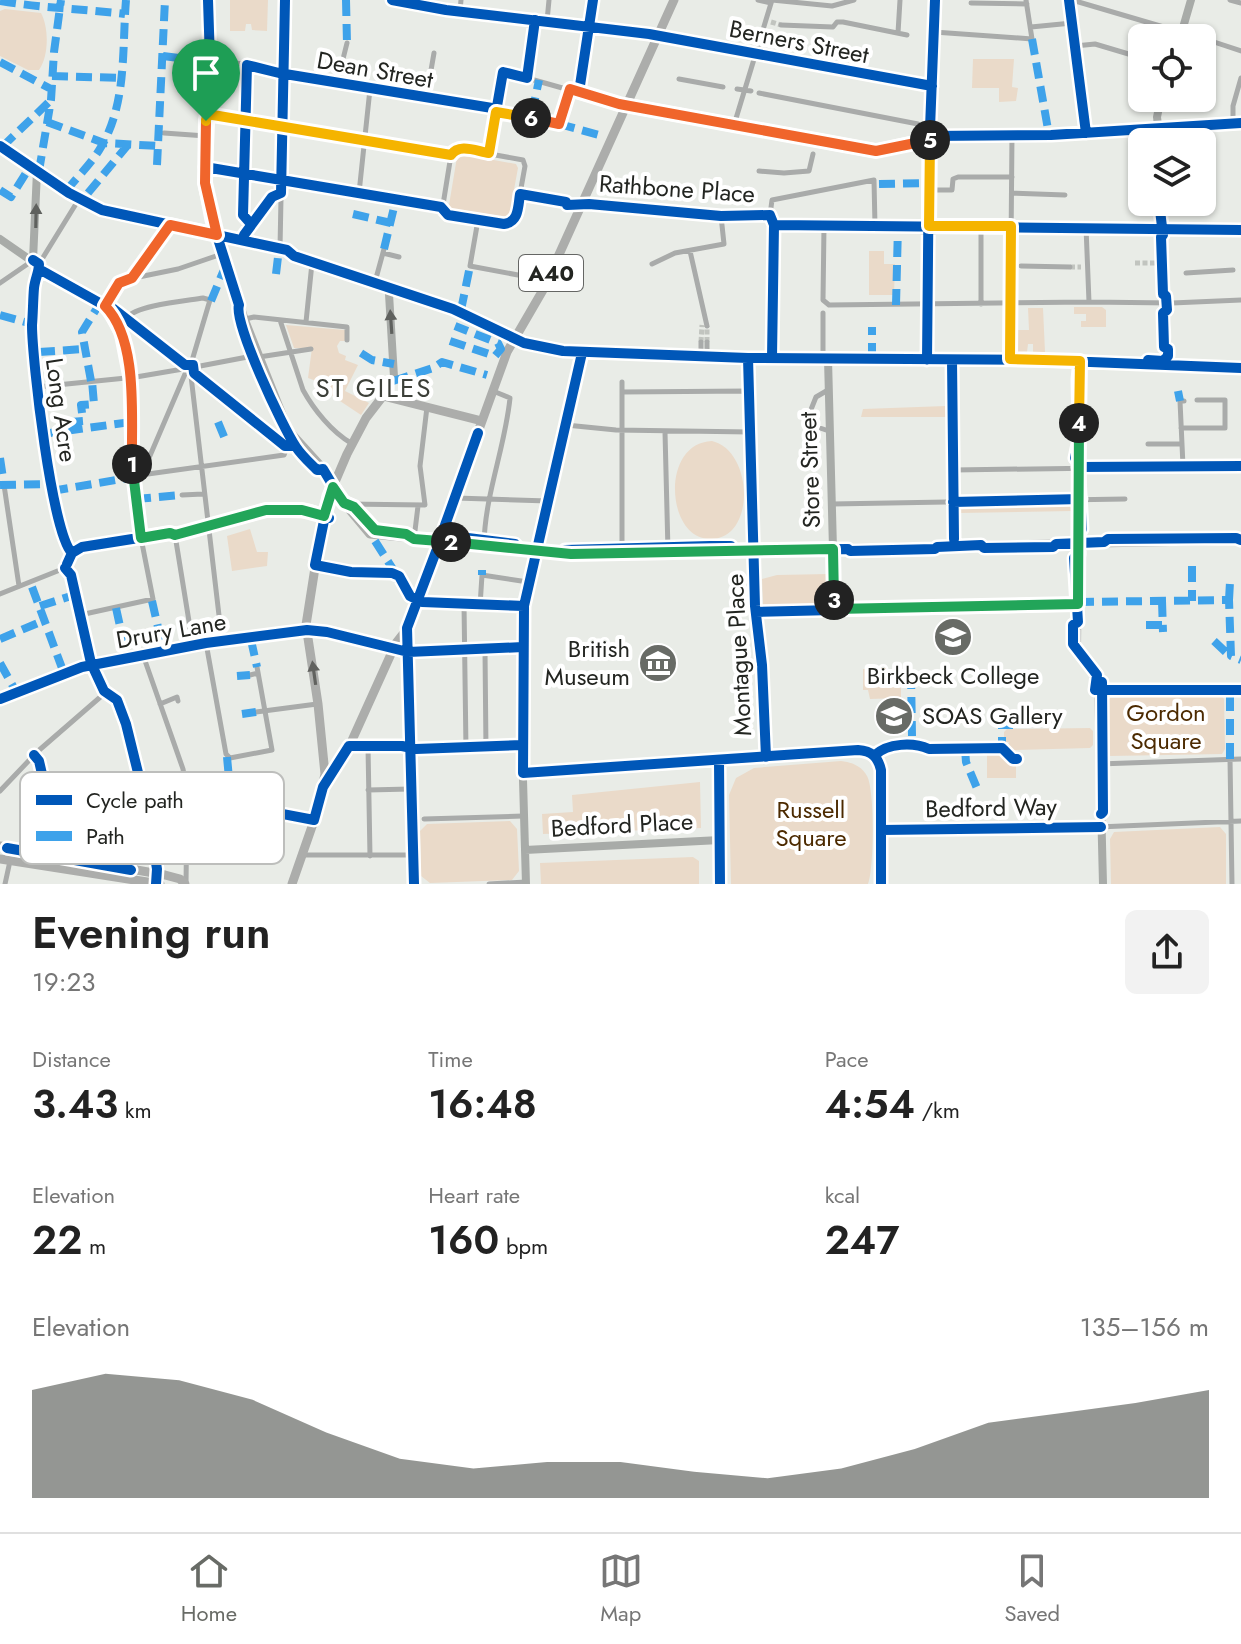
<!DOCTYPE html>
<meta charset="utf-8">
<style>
body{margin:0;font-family:Jost,sans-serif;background:#f2f2f2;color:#222;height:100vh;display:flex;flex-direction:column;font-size:30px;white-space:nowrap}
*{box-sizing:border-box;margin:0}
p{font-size:26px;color:#767676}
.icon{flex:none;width:44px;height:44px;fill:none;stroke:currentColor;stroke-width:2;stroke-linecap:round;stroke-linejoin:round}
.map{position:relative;height:884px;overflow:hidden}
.panel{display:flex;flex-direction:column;background:#fff;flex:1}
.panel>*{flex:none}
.buttons{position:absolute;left:1128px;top:24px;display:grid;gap:16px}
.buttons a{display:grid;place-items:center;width:88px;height:88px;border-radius:12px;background:#fff;box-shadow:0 2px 6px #0004;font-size:40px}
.pin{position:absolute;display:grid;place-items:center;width:68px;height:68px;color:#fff;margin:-82px -34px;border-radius:50% 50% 50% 0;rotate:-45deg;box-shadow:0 0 8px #0007}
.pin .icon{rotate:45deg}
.km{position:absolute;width:40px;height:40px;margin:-20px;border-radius:50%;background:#222;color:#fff;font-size:22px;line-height:40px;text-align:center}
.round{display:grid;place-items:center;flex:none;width:84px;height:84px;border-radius:12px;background:#f2f2f2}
.summary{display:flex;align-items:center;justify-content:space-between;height:136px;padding:0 32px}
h1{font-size:44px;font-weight:600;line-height:60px}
.metrics{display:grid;grid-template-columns:repeat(3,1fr);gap:12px;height:136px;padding:8px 32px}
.metrics div{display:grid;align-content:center}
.metrics b{font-size:40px;font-weight:600}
.metrics small{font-size:22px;font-weight:400}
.metrics p{font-size:22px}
.chart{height:224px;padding:16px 32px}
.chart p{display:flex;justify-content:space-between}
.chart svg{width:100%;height:144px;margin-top:8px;fill:#686b66;opacity:.7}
.tabs{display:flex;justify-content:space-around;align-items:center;height:112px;border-top:2px solid #e0e0e0;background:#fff;font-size:22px;color:#767676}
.tabs a{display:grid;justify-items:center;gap:4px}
.tabs .selected{color:#686b66}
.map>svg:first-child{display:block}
.green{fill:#eadac9}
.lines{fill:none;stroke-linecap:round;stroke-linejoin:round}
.street-tunnel{stroke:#c1c4bf;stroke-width:5;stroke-dasharray:5 2.5;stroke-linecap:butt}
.street{stroke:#a9abaa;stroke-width:5}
.secondary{stroke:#a8aba8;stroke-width:8}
.primary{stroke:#acadab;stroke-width:9}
.quiet{stroke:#3ea2ea;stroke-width:8;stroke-dasharray:16 8;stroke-linecap:butt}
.cycleway-casing{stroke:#fff;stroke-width:15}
.cycleway{stroke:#0057b8;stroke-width:10}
.oneway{fill:#5f615e}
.oneway2{fill:#61625f}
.split-1-casing{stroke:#fff;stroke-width:16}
.split-2-casing{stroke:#fff;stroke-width:16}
.split-3-casing{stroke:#fff;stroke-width:16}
.split-4-casing{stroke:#fff;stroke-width:16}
.split-5-casing{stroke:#fff;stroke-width:16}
.split-6-casing{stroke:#fff;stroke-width:16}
.split-7-casing{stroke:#fff;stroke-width:16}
.split-1{stroke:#f0652b;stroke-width:10}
.split-2{stroke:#22a559;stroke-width:10}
.split-3{stroke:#22a559;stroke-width:10}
.split-4{stroke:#22a559;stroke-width:10}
.split-5{stroke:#f5b400;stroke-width:10}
.split-6{stroke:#f0652b;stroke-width:10}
.split-7{stroke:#f5b400;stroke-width:10}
.labels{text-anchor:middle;stroke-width:8;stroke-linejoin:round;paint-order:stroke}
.shield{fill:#fff;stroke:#656664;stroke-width:2}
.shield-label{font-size:22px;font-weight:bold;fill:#232521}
.street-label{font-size:24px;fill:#232521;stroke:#fff}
.poi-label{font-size:24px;fill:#232521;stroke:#fff;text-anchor:end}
.park-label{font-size:24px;fill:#4c2a00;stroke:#fff}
.neighbourhood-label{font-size:26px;letter-spacing:2px;fill:#3c3f38;stroke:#fff}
.key{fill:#fff;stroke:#bdbebc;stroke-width:2}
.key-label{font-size:22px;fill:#232521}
</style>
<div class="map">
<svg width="1241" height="884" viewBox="0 0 1241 884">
<rect width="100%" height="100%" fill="#e9ece7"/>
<path class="green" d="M230,0H268L267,31L252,30L251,24H246L245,31H230Z
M5,9L41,13C49,28 49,56 39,70H28L0,56V11Z
M973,59H1014L1012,87L1018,88L1016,101L999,102V88H972Z
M461,154L516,164L518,168L509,217L451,209L449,205L457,157Z
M869,251H884V264H895L894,295H869Z
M1074,307H1102L1106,310V327H1081V321H1086V314H1074Z
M1028,308H1043L1045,352H1033V344H1028L1027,352H1014V330H1029Z
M286,325L345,330L346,341H340L337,346L339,353L346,356L345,360L358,365L345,391L369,403L361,415L325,391L327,385L308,378L312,348H294Z
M946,406V417H861L863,409Z
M712,441C754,451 756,540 710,539C666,539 660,443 712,441Z
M1069,504L1072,511L959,513L962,506Z
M250,529L257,552H268L267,566L232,571L227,536Z
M829,574L830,604L763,605L762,579L777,575Z
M888,668V672H901V698L870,699L868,690H863V669Z
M1221,695L1224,699L1225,749L1222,754L1110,756L1107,702L1110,698Z
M1090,728L1093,731V745L1090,748L1015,750V757L1006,750L1009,742H1004V732L1007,729Z
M987,751H1001L1016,760V778H987Z
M841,761C851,762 862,766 867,776C875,790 874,869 868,884H731L729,795L736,778L754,768Z
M700,782L701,828L543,834L542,814L573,812L572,795Z
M510,821L517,829L519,871L512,880L430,883L421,876L420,831L427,824Z
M1220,827L1226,834V884H1111L1110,839L1114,832Z
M693,857L699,861V884H541L540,863Z"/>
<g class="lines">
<path class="street-tunnel" d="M771,22L781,25
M1135,263H1157
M1070,267H1081
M701,342L702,325
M707,342V326"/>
<path class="street" d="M758,0L771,3
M772,0L832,6L854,0
M1069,0L1086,133
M1072,0L1201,38
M1230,0L1241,3
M971,3L1027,4
M460,11L461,0
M535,20L527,78L619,104L876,151L929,139
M547,21L549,0
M781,25L833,27L837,22H843L907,35
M1031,27L1072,23
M934,32L1032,39L1026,0
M898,33L900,0
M658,36L932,86
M1202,38L1241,51
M1075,46L1095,44L1142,58
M188,59L245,64L279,73L492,108L496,112L559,124L570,89
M249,66L243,215L251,224
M679,79L723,87
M337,83L347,43
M737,89L751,91
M579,92L589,27
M759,93L918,124
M426,99L434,53
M208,114L451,155
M1233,123V106L1241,78
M734,125L772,0
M1158,130L1241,123
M164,133L206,136
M457,148L523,160L525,166L516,216L512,222L504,224L448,215L442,211L451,155Z
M489,153L503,72
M206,167L441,207
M759,171L784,173L809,171L813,154
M929,190H952L953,179L958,177H1012
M359,193L370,89
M1012,193L1065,195
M520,194C603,208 686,214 770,215
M478,220L470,266L518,275
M774,225L1241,230
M824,226L823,300L829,305L1089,302L1172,303L1241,300
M981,226V304
M1086,227L1089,302
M242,240C246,225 266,197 281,193
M280,248L285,0
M690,251L707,326
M383,253L399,257
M39,264L79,199
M652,264L675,253L724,244L721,216
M1021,266L1070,267
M1186,273L1233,270
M132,278L170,226
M375,282L384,249
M0,283L32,261
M105,305L116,287L124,280L178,269L222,254
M823,313V359
M245,319L254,317L347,327V340
M280,320L303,390C314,410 332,432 351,443
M306,322L312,263
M701,355V342
M259,357L311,349
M707,357V342
M772,358L774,225L770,215L772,200L874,180L875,226
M1010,359L1012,134
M191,364L210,300L203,298C185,301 137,305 126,318L185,365H193L194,373
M195,367L258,355
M194,373L285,446L292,447L299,443
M185,374L146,465L148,474L284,455L287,447
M191,376L222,641
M622,382V552
M37,387L136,377L183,369
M828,390L816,397L810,412L817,427L829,431
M622,392L748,391L753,550
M566,425L616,430L750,432
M1181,428H1225V400H1197
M665,432L668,551
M1148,444H1182
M1183,466L1180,401H1184
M954,470L1241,466
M4,485L19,586
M182,495L203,494
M456,498L548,501
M346,504L425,505L420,466L427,407
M832,504L1125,499
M175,535L193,646
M414,539L418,506
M484,544C485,494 505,448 510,398L493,391
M833,550L835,609
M0,594L65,568
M418,600L464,604L466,750
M524,606H480L482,575L528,582
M756,612L1077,604
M80,615L153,599L141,538
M206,643L226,754L230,758L272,750L257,667
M409,652L464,651
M143,655L183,769L189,804
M250,675L258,673
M0,699L82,667L206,643L309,630
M160,704L177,697L178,701
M256,712L317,704
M349,746L409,747
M368,747L370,856
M486,750L485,651L523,647
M412,753L521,749
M876,755L888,747L925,746
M1230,759L1232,884
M1099,764L1241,759
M43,779L54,826L49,855
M368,790L410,789
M0,791L37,752L105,693
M69,800L79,836L74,861
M174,807L232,803L314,820
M147,809L160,807
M424,819L523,816
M882,830L1098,827L1241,821
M303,855H413
M5,884L10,861
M186,884L187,805
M489,884L526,882"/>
<path class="secondary" d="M392,0L446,10L658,36
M589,26L593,0
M1180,38L1191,0
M930,136L1051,135L1158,130
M1160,142L1157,117L1161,98
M1162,202L1168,364
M0,239L39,266C38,272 35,278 34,284C31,302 32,322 32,340C33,373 53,536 72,553
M33,260L37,171
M39,269L107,307L121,332L130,378L132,462L141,538
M828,359L833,549
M1080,361L1077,648C1081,662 1096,668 1098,682L1103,884
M383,396L394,377L389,294L391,288
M753,550L766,757
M523,773L719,761
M525,850L720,840
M157,879L147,809L126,724L117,700L104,691L91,663L71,575L65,568L72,553L82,547L170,533L175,535C187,530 200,530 212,526C250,515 285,502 324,516
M526,884L522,745L524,606L582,353"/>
<path class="primary" d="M208,0L210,61L205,170L212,220L244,319L288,430L327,473L339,497L370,534L580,554L1241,540
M0,146L69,193L102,210L287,250L294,256L453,309L524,343L563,351L748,358L1040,360L1241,368
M927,360L929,154L935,0
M952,360L955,546
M310,630L327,632L400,650
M325,784L338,763L344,758L396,643L407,629
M0,846L165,875L180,879L185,884
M0,859L160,884
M292,884L316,815L325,774L318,704L306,625L320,536L329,496L347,454L366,418L383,396L482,421
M414,884L407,628L507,352L543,290L674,0
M720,884L719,761L858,750L875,755L881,770V884"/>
<path class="quiet" d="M346,0L347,43
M0,1C42,8 83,9 125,14
M1032,39L1049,135
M163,56L188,59
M0,62L51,89
M52,76L122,78
M532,113L539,80
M47,122L104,143L159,146
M559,124L603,136
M2,147L51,100
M157,165L165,0
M37,171L40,165L51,100L54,52L61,0
M879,184L929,183
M0,190L11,197L26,173
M66,191C77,177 92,163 101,147C127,103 122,49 126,0
M88,193L127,146
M353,214L391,223
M384,249L396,199
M276,274L278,257
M211,301L223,272L228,268
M896,305L898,226
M461,310L470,266
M0,315L32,324
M450,341L495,356L501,349L498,343L455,326
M39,352L84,349
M361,353L372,360L394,364
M872,359V327
M91,381L82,332L97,308
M393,381L433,368L442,362L487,375
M1178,391L1180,401
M218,422L225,439
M71,426V422L83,421L81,405L94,404L92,381
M43,434L131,422
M0,458L4,485
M0,485L51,484
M52,491L133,477
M135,499L182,495
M375,541L396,574
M1192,566V601
M482,575V570
M32,587L62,668
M1229,600L1230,582
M152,601L163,649
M1162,601L1163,632
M1078,602L1229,600L1231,656L1241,660
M40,606L71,596
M116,608L127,658
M1146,625H1162
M0,639L45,620
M251,640L257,667
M1214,641L1231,657
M0,663L14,688
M911,673L912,736
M237,676L250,675
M242,714L256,712
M997,748H1002V725H1013
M965,749L966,762L979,793
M227,757L231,800
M1230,759V690"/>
<g class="cycleway-casing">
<path id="cycleway" d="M208,0L210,61L205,183L212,220L239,305C233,322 283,428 296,447C302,456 309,462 317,470L323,469L342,501L354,507L375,530L406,534L414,539L465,542L468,538L515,544L518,548
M392,0L446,10L649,34L932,86
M593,0L579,92L619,104L876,151L930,139
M1069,0L1086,133
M930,136L1051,135L1241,123
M0,146L69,193L102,210L287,250L294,256L453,309L524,343L563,351L748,358L1040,360L1241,368
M205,167L441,207L448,215L504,224C519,222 518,207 520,194L566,202L567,205L589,204L721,216L770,215L774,225L772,358
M251,224L243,215L247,65L279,73L492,108L496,112L503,72L527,78L535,20
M774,225L1241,230
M244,235L272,197L281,193L285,0
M33,260L39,264C39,272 35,279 34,288C33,300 33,313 32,325C32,359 52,534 72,553
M39,269L107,307L121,332L130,378L132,462L141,538
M105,306L119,283L132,278L170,225
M111,307L185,365H193L194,373
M582,353L524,606L523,773L858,750C872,751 878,757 881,770V884
M748,358L755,606L762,665L766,757
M927,360L929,154L935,0
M952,360L954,539
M1148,360L1163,361L1168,356V349L1164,347L1163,313L1167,310L1166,296L1163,294L1161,237L1163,235L1159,202
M194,373L285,446H295
M1078,467L1241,466
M333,487L329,496L315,565L351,572L392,573L399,576L410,596L422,602L524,606
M953,502L1081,499
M444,528L478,433
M562,553L565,550L710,546H731L734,550L848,549L850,551L935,549L937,547L981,545L984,548L1053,547L1056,544L1104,542L1108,539L1236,538L1241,540
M1078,554L1074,558L1078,622L1073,625V644L1097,675L1095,690H1241
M1079,555V533L1082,529L1078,460L1075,458L1079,439L1078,379L1080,361
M67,564L72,553L82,547L170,533L175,535L266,510L309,511L329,518
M65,568L71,575L91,663L104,691L117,700L126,724L147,809L157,869L156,884
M756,612L1078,604
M0,699L82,667L206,643L307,630L327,632L408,652L523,647
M34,755L39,761L54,826L49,855
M875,755C888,743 913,742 929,749L1002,748L1013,759H1017
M719,761L720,884
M147,809L220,802L314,820L323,787L349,746H402L416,749L522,745
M1101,814L1103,812L1102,682
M881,830L1101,827
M7,848L131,870
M414,884L407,628L440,541"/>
</g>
<use href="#cycleway" class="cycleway"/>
</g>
<defs><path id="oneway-solid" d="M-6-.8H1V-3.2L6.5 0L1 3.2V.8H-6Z" transform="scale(2)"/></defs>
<g class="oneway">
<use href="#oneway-solid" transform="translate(36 216) rotate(-89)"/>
<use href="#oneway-solid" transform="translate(391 322) rotate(-94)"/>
</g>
<use class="oneway2" href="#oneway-solid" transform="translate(314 673) rotate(-98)"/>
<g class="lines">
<g class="split-1-casing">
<path id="split-1" d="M132,464C131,419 139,340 105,306L119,283L132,278L170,225L217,235L205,183L206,121"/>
</g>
<g class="split-2-casing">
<path id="split-2" d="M132,464L141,538L170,533L175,535L266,510H302L324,516L333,487L344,503L354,507L375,530L406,534L414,539L451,542"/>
</g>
<g class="split-3-casing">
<path id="split-3" d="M451,542L571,554L833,549L834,600"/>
</g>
<g class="split-4-casing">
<path id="split-4" d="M834,600L835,609L1078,604L1079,423"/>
</g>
<g class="split-5-casing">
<path id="split-5" d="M930,140L929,226H1011L1010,359L1080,361L1079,423"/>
</g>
<g class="split-6-casing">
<path id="split-6" d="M531,118L559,124L570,89L619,104L876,151L930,140"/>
</g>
<g class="split-7-casing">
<path id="split-7" d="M206,121L207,114L213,115L451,155C459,143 476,151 489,153L496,112L531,118"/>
</g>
<use href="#split-1" class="split-1"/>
<use href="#split-2" class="split-2"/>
<use href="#split-3" class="split-3"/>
<use href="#split-4" class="split-4"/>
<use href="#split-5" class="split-5"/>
<use href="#split-6" class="split-6"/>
<use href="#split-7" class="split-7"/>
</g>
<defs>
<g id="university-disc" transform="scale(2)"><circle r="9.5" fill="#686b66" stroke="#fff"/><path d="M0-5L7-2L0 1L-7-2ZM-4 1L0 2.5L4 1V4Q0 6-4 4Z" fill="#fff"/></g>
<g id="museum-disc" transform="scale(2)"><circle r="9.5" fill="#686b66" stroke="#fff"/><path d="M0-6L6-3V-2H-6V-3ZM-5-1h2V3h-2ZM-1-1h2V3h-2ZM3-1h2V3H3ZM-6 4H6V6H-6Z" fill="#fff"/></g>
</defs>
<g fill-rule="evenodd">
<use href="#university-disc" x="953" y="637"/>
<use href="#museum-disc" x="658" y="663"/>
<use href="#university-disc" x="894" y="716"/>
</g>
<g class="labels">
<rect class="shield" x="519" y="255" width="64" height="36" rx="6"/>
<g class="shield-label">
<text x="551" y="281">A40</text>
</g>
<g class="street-label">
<text transform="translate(799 42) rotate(11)" y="8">Berners Street</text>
<text transform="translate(375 70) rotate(10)" y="8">Dean Street</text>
<text transform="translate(677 189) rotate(4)" y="8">Rathbone Place</text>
<text transform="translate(61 410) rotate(82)" y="8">Long Acre</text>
<text transform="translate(810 470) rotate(-92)" y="8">Store Street</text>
<text transform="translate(171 631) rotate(-10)" y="8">Drury Lane</text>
<text transform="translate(739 655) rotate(-93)" y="8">Montague Place</text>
<text transform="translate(991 808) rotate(-1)" y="8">Bedford Way</text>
<text transform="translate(622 825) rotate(-3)" y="8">Bedford Place</text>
</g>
<g class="poi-label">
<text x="630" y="657">British<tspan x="630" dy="28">Museum</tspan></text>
<text x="953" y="684" text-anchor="middle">Birkbeck College</text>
<text x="922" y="724" text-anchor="start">SOAS Gallery</text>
</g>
<g class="park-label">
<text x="1166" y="721">Gordon<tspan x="1166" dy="28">Square</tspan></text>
<text x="811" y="818">Russell<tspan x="811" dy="28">Square</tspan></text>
</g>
<g class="neighbourhood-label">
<text x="374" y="397">ST GILES</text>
</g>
</g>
<rect x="20" y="772" width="264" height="92" rx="12" class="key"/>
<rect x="36" y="795" width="36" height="10" fill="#0057b8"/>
<rect x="36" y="831" width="36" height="10" fill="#3ea2ea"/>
<g class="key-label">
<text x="86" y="808">Cycle path</text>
<text x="86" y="844">Path</text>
</g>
</svg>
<div class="buttons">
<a><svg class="icon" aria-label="locate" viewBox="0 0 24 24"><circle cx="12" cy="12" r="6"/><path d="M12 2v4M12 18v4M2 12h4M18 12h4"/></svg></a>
<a><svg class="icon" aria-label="layers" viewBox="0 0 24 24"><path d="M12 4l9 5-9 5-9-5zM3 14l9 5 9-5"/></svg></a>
</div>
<div class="pin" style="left:206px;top:121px;background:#1e9e55"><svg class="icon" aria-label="arrive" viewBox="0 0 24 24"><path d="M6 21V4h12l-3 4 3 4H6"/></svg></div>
<b class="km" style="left:132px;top:464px">1</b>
<b class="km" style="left:451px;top:542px">2</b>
<b class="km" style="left:834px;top:600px">3</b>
<b class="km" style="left:1079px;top:423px">4</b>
<b class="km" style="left:930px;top:140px">5</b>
<b class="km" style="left:531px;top:118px">6</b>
</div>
<section class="panel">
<div class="summary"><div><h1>Evening run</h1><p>19:23</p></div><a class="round"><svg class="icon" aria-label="share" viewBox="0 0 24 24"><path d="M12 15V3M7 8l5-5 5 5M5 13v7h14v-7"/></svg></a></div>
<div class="metrics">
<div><p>Distance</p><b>3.43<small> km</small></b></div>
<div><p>Time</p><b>16:48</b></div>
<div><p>Pace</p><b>4:54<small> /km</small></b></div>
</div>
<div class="metrics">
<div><p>Elevation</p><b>22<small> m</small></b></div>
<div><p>Heart rate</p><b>160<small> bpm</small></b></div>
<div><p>kcal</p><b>247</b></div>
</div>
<div class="chart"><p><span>Elevation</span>135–156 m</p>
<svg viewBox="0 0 160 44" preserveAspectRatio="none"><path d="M0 44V11L10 6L20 8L30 14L40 24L50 32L60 35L70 33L80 33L90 36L100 38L110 35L120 29L130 21L140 18L150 15L160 11V44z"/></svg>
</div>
</section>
<nav class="tabs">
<a class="selected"><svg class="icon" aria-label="home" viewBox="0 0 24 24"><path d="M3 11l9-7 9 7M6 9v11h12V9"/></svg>Home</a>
<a><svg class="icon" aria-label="map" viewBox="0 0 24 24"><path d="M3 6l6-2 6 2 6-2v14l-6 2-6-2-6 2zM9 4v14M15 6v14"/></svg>Map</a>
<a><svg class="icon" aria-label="saved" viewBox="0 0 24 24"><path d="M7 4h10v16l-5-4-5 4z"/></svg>Saved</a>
</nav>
